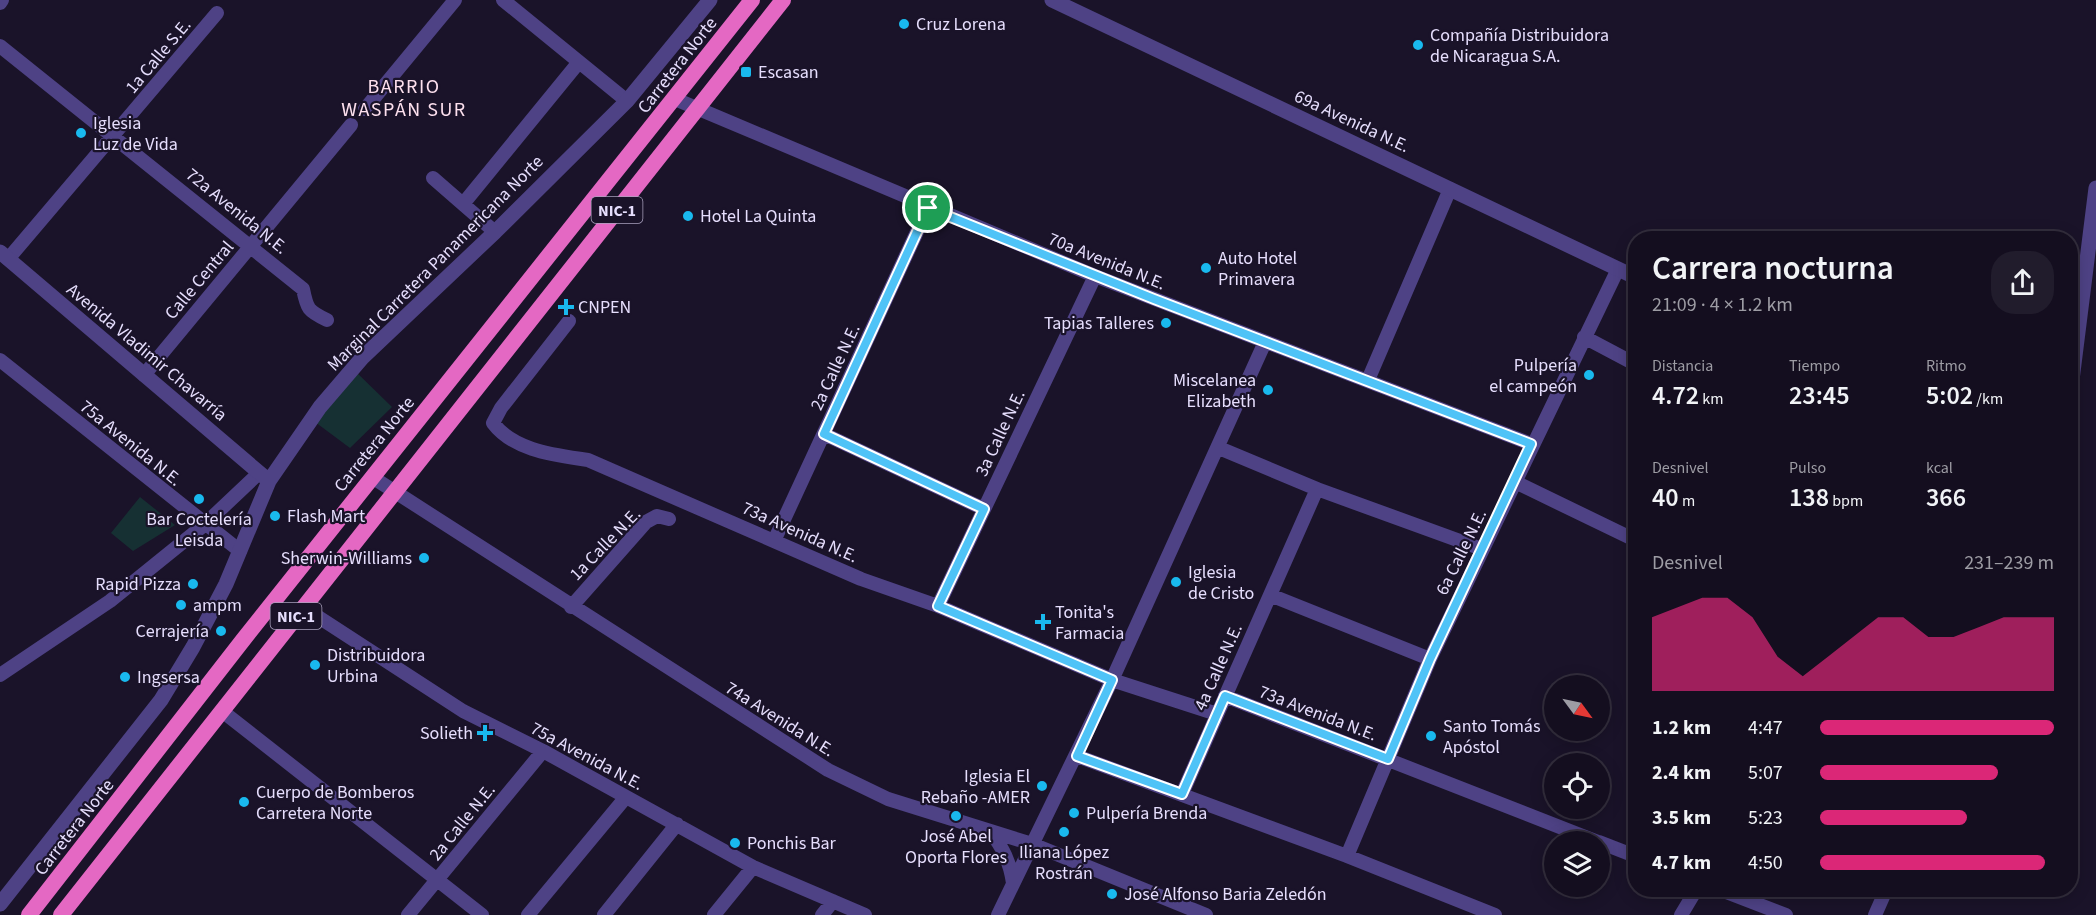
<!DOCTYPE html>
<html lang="es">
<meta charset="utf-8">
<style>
body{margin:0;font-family:"Source Sans 3",sans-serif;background:#211c2c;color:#f1f3f6;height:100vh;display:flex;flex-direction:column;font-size:22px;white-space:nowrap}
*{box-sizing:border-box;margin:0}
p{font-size:20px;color:#9d9ca4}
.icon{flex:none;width:33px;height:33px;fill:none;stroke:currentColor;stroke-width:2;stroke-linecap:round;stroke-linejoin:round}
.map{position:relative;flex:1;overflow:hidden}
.side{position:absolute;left:1628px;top:231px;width:450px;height:666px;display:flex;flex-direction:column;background:#140e1f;border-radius:24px;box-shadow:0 3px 15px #0003,0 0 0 2px #332e3d}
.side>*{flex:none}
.needle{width:39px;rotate:123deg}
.fabs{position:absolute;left:1544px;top:675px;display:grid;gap:12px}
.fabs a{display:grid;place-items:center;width:66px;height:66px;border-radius:50%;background:#140e1f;box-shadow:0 3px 15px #0003,0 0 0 2px #332e3d;font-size:30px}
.pin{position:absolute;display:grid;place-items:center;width:51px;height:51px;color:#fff;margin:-26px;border:3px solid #fff;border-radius:50%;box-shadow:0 2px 6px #0007}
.round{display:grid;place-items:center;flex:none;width:63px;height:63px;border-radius:24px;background:#211c2c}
.head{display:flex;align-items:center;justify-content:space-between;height:102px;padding:0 24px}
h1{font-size:33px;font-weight:600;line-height:45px}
.stats{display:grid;grid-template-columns:repeat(3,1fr);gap:9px;height:102px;padding:6px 24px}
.stats div{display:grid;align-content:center}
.stats b{font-size:26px;font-weight:600}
.stats small{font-size:16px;font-weight:400}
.stats p{font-size:16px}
.chart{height:168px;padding:12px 24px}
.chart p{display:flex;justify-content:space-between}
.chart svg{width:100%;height:108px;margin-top:6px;fill:#db2777;opacity:.7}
ul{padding:0 24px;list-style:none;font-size:20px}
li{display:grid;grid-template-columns:96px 72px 1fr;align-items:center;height:45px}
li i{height:15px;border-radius:8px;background:#db2777}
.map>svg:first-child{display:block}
.green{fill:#163033}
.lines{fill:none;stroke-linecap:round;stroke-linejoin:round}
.minor{stroke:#4e4285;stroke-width:14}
.tertiary{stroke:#4e4285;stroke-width:15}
.trunk{stroke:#e468c3;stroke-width:16}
.route-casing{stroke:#fff;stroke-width:12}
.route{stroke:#4fc3f7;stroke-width:8}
.poi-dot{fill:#19b9ee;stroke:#1a1329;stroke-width:2}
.labels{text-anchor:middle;stroke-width:4.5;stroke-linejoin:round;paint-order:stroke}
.shield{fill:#1a1329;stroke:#a9a1bd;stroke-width:1.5}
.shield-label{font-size:16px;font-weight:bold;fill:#e6defd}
.poi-label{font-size:18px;fill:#e6defd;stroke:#1a1329;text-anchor:start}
.street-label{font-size:18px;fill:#e6defd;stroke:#1a1329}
.neighbourhood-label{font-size:20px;letter-spacing:1.5px;fill:#fde0ee;stroke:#1a1329}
</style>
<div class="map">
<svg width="2096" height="915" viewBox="0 0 2096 915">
<rect width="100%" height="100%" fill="#1a1329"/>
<path class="green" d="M352,368L392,407L350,448L311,419Z
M140,497L175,525L133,551L111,533Z"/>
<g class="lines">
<path class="minor" d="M503,0L627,101
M0,3L2,0
M0,46L303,289C307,309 308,311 327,320
M675,99L1095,276L1531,444
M365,109L455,0
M433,178L495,232
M463,204L579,62
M8,259L217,13
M569,321L501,408L493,423C514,451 556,455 588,460L861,579L938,606L1112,680L1217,714
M1584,337L1635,364
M0,360L240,551
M144,375L351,125
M1368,380L1450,189
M824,434L984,509
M1219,448L1317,489L1482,549
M372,477L828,770L888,799L1032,844L1206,915
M1515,482L1635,540
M774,541L928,208
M1270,595L1430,659
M938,606L1095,276
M303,607L463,711L543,751L753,867L865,915
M571,607L646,522L657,516L669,519
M0,675L110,601L204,525L259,473
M1225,696L1598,842
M222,711L482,915
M1077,756L1347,856L1495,915
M1182,794L1317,489
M990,831C1003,848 1010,862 1013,883
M1599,842L1635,856
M1347,856L1430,659L1618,269
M1721,890L1786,915
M408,915L543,751
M528,915L626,797
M604,915L677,824
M714,915L753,867
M822,915L833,901
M998,915L1112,680L1265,342
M1681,915L1696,890
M1875,915L1886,890"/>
<path class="tertiary" d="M1052,0L1635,277
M0,252L269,481
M2070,396L2096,188
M0,904L161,700L193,647L226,584L269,481L320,407L362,358L495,232L627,101L710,0"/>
<path class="trunk" d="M29,915L243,640L752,0
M61,915L783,0"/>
</g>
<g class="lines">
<g class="route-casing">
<path id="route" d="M928,208L1154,299L1531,444L1430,659L1388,759L1225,696L1182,794L1077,756L1112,680L938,606L984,509L824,434Z"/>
</g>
<use href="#route" class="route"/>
</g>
<g class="poi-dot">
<circle cx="904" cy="24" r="6"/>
<circle cx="1418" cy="45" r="6"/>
<rect x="740" y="66" width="12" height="12" rx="3"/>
<circle cx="81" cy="133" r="6"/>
<circle cx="688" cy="216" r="6"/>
<circle cx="1206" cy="268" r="6"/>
<path d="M563 298h6v6h6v6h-6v6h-6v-6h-6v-6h6z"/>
<circle cx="1166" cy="323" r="6"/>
<circle cx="1589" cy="375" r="6"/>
<circle cx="1268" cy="390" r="6"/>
<circle cx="199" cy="499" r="6"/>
<circle cx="275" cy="516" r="6"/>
<circle cx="424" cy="558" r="6"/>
<circle cx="1176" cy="582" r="6"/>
<circle cx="193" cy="584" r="6"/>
<circle cx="181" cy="605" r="6"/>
<path d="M1040 613h6v6h6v6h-6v6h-6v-6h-6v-6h6z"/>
<circle cx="221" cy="631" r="6"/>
<circle cx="315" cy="665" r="6"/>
<circle cx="125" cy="677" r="6"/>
<path d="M482 724h6v6h6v6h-6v6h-6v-6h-6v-6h6z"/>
<circle cx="1431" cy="736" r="6"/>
<circle cx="1042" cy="786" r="6"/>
<circle cx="244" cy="802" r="6"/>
<circle cx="1074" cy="813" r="6"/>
<circle cx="956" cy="816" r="6"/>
<circle cx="1064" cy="832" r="6"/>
<circle cx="735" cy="843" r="6"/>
<circle cx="1112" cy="894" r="6"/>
</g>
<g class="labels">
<g class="shield">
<rect x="591.5" y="197" width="51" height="26" rx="4.5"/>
<rect x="270.5" y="603" width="51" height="26" rx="4.5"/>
</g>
<g class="shield-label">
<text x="617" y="216">NIC-1</text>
<text x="296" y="622">NIC-1</text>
</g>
<g class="poi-label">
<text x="916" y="30">Cruz Lorena</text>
<text x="1430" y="41">Compañía Distribuidora<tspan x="1430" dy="21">de Nicaragua S.A.</tspan></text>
<text x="758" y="78">Escasan</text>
<text x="93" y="129">Iglesia<tspan x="93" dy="21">Luz de Vida</tspan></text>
<text x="700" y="222">Hotel La Quinta</text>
<text x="1218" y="264">Auto Hotel<tspan x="1218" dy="21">Primavera</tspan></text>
<text x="578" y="313">CNPEN</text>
<text x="1154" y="329" text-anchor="end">Tapias Talleres</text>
<text x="1577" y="371" text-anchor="end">Pulpería<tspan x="1577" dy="21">el campeón</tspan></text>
<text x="1256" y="386" text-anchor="end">Miscelanea<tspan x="1256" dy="21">Elizabeth</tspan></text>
<text x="287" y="522">Flash Mart</text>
<text x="199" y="525" text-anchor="middle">Bar Coctelería<tspan x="199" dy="21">Leisda</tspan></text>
<text x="412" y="564" text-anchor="end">Sherwin-Williams</text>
<text x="1188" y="578">Iglesia<tspan x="1188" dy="21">de Cristo</tspan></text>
<text x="181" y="590" text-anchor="end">Rapid Pizza</text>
<text x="193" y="611">ampm</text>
<text x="1055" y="618">Tonita's<tspan x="1055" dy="21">Farmacia</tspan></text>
<text x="209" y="637" text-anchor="end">Cerrajería</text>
<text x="327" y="661">Distribuidora<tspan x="327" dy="21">Urbina</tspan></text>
<text x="137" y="683">Ingsersa</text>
<text x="1443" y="732">Santo Tomás<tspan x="1443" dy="21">Apóstol</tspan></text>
<text x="473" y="739" text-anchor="end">Solieth</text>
<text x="1030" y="782" text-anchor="end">Iglesia El<tspan x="1030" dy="21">Rebaño -AMER</tspan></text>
<text x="256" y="798">Cuerpo de Bomberos<tspan x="256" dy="21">Carretera Norte</tspan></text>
<text x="1086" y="819">Pulpería Brenda</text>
<text x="956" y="842" text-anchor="middle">José Abel<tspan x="956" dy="21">Oporta Flores</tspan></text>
<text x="747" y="849">Ponchis Bar</text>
<text x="1064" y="858" text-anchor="middle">Iliana López<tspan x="1064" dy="21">Rostrán</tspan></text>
<text x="1124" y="900">José Alfonso Baria Zeledón</text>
</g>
<g class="street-label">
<text transform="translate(158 56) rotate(-50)" y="6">1a Calle S.E.</text>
<text transform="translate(677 65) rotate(-52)" y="6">Carretera Norte</text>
<text transform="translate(1352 121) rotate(25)" y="6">69a Avenida N.E.</text>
<text transform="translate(237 211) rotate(39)" y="6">72a Avenida N.E.</text>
<text transform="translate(1107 261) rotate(22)" y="6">70a Avenida N.E.</text>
<text transform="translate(435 263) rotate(-45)" y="6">Marginal Carretera Panamericana Norte</text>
<text transform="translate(199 280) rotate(-50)" y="6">Calle Central</text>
<text transform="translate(147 352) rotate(40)" y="6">Avenida Vladimir Chavarría</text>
<text transform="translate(835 367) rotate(-65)" y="6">2a Calle N.E.</text>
<text transform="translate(1000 433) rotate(-65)" y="6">3a Calle N.E.</text>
<text transform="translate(131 443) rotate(39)" y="6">75a Avenida N.E.</text>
<text transform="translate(374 444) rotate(-51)" y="6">Carretera Norte</text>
<text transform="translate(800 532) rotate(24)" y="6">73a Avenida N.E.</text>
<text transform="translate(605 544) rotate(-46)" y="6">1a Calle N.E.</text>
<text transform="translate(1461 552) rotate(-64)" y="6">6a Calle N.E.</text>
<text transform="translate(1218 667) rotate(-66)" y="6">4a Calle N.E.</text>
<text transform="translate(1318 713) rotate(21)" y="6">73a Avenida N.E.</text>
<text transform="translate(780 719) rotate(32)" y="6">74a Avenida N.E.</text>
<text transform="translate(587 756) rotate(28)" y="6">75a Avenida N.E.</text>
<text transform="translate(462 822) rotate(-51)" y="6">2a Calle N.E.</text>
<text transform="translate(74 827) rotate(-52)" y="6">Carretera Norte</text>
</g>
<g class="neighbourhood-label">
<text x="404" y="93">BARRIO<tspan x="404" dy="23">WASPÁN SUR</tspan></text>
</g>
</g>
</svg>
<div class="fabs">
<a><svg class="needle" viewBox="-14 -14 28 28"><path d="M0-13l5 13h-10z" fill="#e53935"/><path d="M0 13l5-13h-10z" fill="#9d9ca4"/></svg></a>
<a><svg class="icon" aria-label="locate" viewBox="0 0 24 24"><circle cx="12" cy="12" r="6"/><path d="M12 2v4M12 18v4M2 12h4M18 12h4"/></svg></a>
<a><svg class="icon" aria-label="layers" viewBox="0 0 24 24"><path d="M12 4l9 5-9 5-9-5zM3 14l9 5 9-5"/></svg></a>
</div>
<div class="pin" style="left:928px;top:208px;background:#1e9e55"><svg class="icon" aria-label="arrive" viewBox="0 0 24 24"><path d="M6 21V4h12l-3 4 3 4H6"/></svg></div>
<section class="side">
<div class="head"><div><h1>Carrera nocturna</h1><p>21:09 · 4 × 1.2 km</p></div><a class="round"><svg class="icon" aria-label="share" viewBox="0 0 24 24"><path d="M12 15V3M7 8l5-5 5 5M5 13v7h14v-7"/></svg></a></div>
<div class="stats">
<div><p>Distancia</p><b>4.72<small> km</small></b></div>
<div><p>Tiempo</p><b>23:45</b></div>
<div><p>Ritmo</p><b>5:02<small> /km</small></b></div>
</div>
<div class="stats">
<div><p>Desnivel</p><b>40<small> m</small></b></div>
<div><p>Pulso</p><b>138<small> bpm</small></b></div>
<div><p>kcal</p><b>366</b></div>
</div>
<div class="chart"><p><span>Desnivel</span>231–239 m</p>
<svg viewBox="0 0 160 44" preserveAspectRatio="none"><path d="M0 44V14L10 10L20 6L30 6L40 14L50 30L60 38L70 30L80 22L90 14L100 14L110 22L120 22L130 18L140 14L150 14L160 14V44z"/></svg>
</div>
<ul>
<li><b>1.2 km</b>4:47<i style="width:100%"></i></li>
<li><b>2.4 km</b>5:07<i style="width:76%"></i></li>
<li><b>3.5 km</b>5:23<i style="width:63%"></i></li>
<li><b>4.7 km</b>4:50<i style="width:96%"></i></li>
</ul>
</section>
</div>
